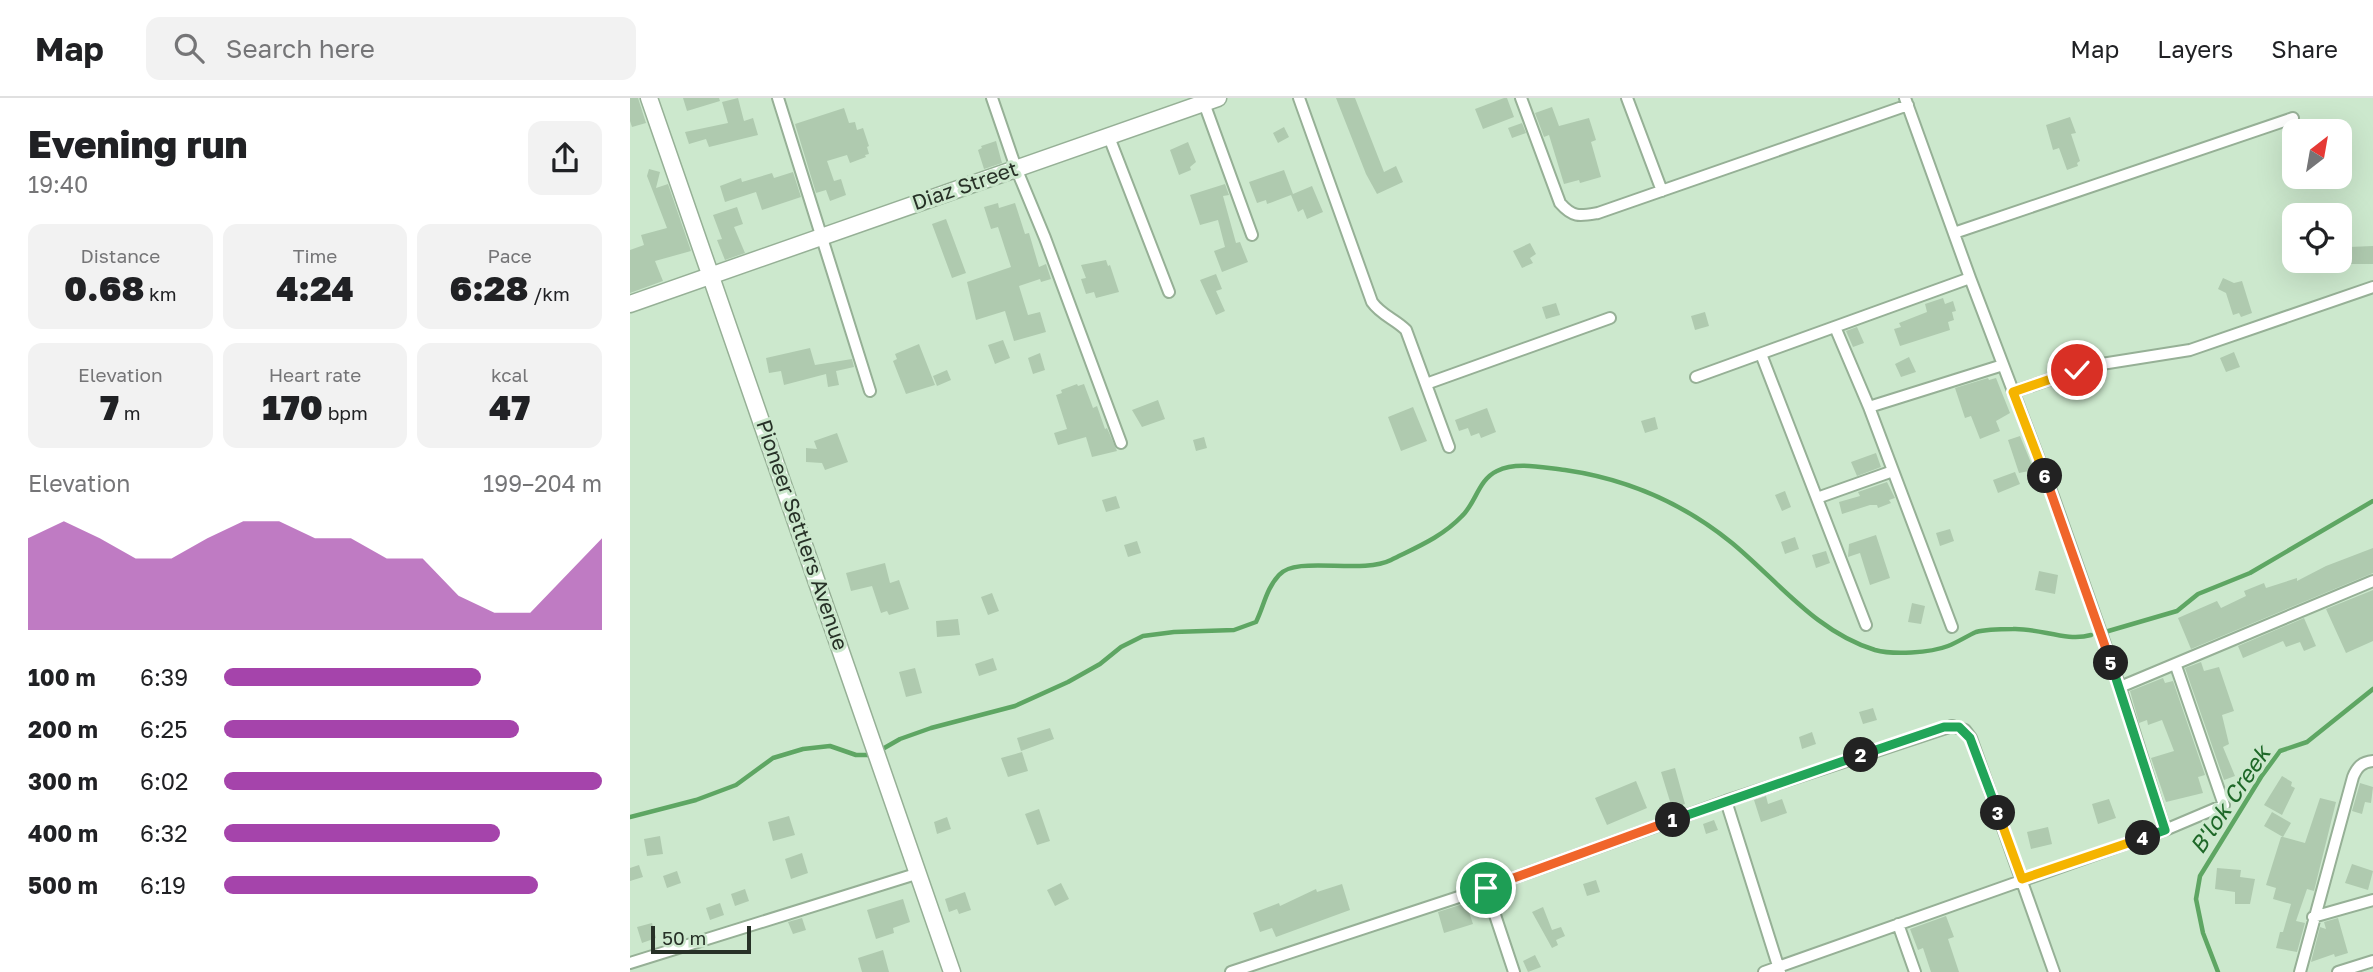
<!DOCTYPE html>
<meta charset="utf-8">
<style>
body{margin:0;font-family:"Golos Text",sans-serif;background:#f2f2f2;color:#202124;height:100vh;display:flex;flex-direction:column;font-size:26px;white-space:nowrap}
*{box-sizing:border-box;margin:0}
p{font-size:23px;color:#757577}
.icon{flex:none;width:38px;height:38px;fill:none;stroke:currentColor;stroke-width:2;stroke-linecap:round;stroke-linejoin:round}
.map{position:relative;flex:1;overflow:hidden}
.side{display:flex;flex-direction:column;background:#fff;width:630px}
.side>*{flex:none}
.needle{width:46px;rotate:31deg}
.buttons{position:absolute;left:1652px;top:21px;display:grid;gap:14px}
.buttons a{display:grid;place-items:center;width:70px;height:70px;border-radius:14px;background:#fff;box-shadow:0 7px 28px #0002;font-size:35px}
.scale{position:absolute;left:21px;bottom:18px;width:100px;box-sizing:border-box;padding-left:7px;border:4px solid #273127;border-top:0;font-size:19px;line-height:24px;white-space:nowrap;color:#273127;-webkit-text-stroke:5px #cce8cd;paint-order:stroke}
.pin{position:absolute;display:grid;place-items:center;width:60px;height:60px;color:#fff;margin:-30px;border:4px solid #fff;border-radius:50%;box-shadow:0 2px 7px #0007}
.km{position:absolute;width:35px;height:35px;margin:-18px;border-radius:50%;background:#222;color:#fff;font-size:19px;line-height:35px;text-align:center}
.round{display:grid;place-items:center;flex:none;width:74px;height:74px;border-radius:14px;background:#f2f2f2}
.overview{display:flex;align-items:center;justify-content:space-between;height:119px;padding:0 28px}
h1{font-size:38px;font-weight:800;line-height:52px}
.figures{display:grid;grid-template-columns:repeat(3,1fr);gap:10px;height:119px;padding:7px 28px}
.figures div{display:grid;align-content:center;border-radius:14px;background:#f2f2f2;text-align:center}
.figures b{font-size:35px;font-weight:800}
.figures small{font-size:19px;font-weight:400}
.figures p{font-size:19px}
.chart{height:196px;padding:14px 28px}
.chart p{display:flex;justify-content:space-between}
.chart svg{width:100%;height:126px;margin-top:7px;fill:#a544ab;opacity:.7}
ul{padding:0 28px;list-style:none;font-size:23px}
li{display:grid;grid-template-columns:112px 84px 1fr;align-items:center;height:52px}
li i{height:18px;border-radius:9px;background:#a544ab}
header{display:flex;align-items:center;gap:42px;box-sizing:border-box;height:98px;padding:0 35px;background:#fff;border-bottom:2px solid #e0e0e0}
header strong{font-size:33px}
nav{display:flex;gap:38px;margin-inline-start:auto;font-size:24px}
.search{width:490px;height:63px;background:#f2f2f2;display:flex;align-items:center;gap:18px;box-sizing:border-box;padding:0 24px;border-radius:14px;color:#757577;font-size:26px}
main{display:flex;flex:1;min-height:0}
.map>svg:first-child{display:block}
.lines{fill:none;stroke-linecap:round;stroke-linejoin:round}
.stream{stroke:#5ea663;stroke-width:4.5}
.building{fill:#afcaaf}
.street-casing{stroke:#96b096;stroke-width:14}
.secondary-casing{stroke:#96b096;stroke-width:19}
.street{stroke:#fff;stroke-width:10}
.secondary{stroke:#fff;stroke-width:16}
.split-1-casing{stroke:#fff;stroke-width:14}
.split-2-casing{stroke:#fff;stroke-width:14}
.split-3-casing{stroke:#fff;stroke-width:14}
.split-4-casing{stroke:#fff;stroke-width:14}
.split-5-casing{stroke:#fff;stroke-width:14}
.split-6-casing{stroke:#fff;stroke-width:14}
.split-7-casing{stroke:#fff;stroke-width:14}
.split-1{stroke:#f0652b;stroke-width:9}
.split-2{stroke:#22a559;stroke-width:9}
.split-3{stroke:#22a559;stroke-width:9}
.split-4{stroke:#f5b400;stroke-width:9}
.split-5{stroke:#22a559;stroke-width:9}
.split-6{stroke:#f0652b;stroke-width:9}
.split-7{stroke:#f5b400;stroke-width:9}
.labels{text-anchor:middle;stroke-width:6;stroke-linejoin:round;paint-order:stroke}
.street-label{font-size:21px;fill:#273127;stroke:#cce8cd}
.water-label{font-size:23px;font-style:italic;fill:#1e6828;stroke:#cce8cd}
</style>
<header>
<strong>Map</strong>
<div class="search"><svg class="icon" aria-label="search" viewBox="0 0 24 24"><circle cx="10" cy="10" r="6"/><path d="M15 15l6 6"/></svg>Search here</div>
<nav><a>Map</a><a>Layers</a><a>Share</a></nav>
</header>
<main>
<section class="side">
<div class="overview"><div><h1>Evening run</h1><p>19:40</p></div><a class="round"><svg class="icon" aria-label="share" viewBox="0 0 24 24"><path d="M12 15V3M7 8l5-5 5 5M5 13v7h14v-7"/></svg></a></div>
<div class="figures">
<div><p>Distance</p><b>0.68<small> km</small></b></div>
<div><p>Time</p><b>4:24</b></div>
<div><p>Pace</p><b>6:28<small> /km</small></b></div>
</div>
<div class="figures">
<div><p>Elevation</p><b>7<small> m</small></b></div>
<div><p>Heart rate</p><b>170<small> bpm</small></b></div>
<div><p>kcal</p><b>47</b></div>
</div>
<div class="chart"><p><span>Elevation</span>199–204 m</p>
<svg viewBox="0 0 160 44" preserveAspectRatio="none"><path d="M0 44V12L10 6L20 12L30 19L40 19L50 12L60 6L70 6L80 12L90 12L100 19L110 19L120 32L130 38L140 38L150 25L160 12V44z"/></svg>
</div>
<ul>
<li><b>100 m</b>6:39<i style="width:68%"></i></li>
<li><b>200 m</b>6:25<i style="width:78%"></i></li>
<li><b>300 m</b>6:02<i style="width:100%"></i></li>
<li><b>400 m</b>6:32<i style="width:73%"></i></li>
<li><b>500 m</b>6:19<i style="width:83%"></i></li>
</ul>
</section>
<div class="map">
<svg width="1743" height="874" viewBox="0 0 1743 874">
<rect width="100%" height="100%" fill="#cce8cd"/>
<g class="lines">
<path class="stream" d="M1475,534L1547,513L1568,496L1620,475L1743,403
M249,653L270,641L301,630L385,608L438,584L470,566L491,549L513,538L544,534L604,532L626,524C634,508 636,491 649,477C666,457 731,477 761,462C787,449 812,439 832,418C846,405 848,382 867,373C887,363 914,370 935,372C997,381 1053,405 1102,445C1148,483 1186,534 1245,552C1263,557 1300,555 1318,548C1328,544 1337,538 1346,534C1357,531 1372,531 1383,531C1410,530 1436,544 1461,537
M0,719L66,702L106,687L143,660L173,651L200,648L226,657H241
M1588,874L1573,835L1566,801L1570,778L1631,679L1650,653L1677,644L1743,591"/>
</g>
<path class="building" d="M0,0H8L16,25L2,29L0,23Z
M53,0H89L90,3L57,13Z
M108,0L114,23L123,20L128,37L79,49L76,41L59,46L55,34L98,25L92,4Z
M706,0H725L754,74L766,68L773,84L747,96L736,76Z
M874,0H877L884,19L853,31L845,11Z
M922,9L929,28L959,20L966,42L961,44L971,79L950,85L949,82L934,86L919,37L914,39L905,15Z
M214,10L219,25L225,24L227,32L233,30L239,48L237,49L239,56L235,57L236,59L220,65L217,57L197,63L204,83L211,81L216,97L200,103L196,92L186,95L165,26Z
M1440,19L1446,35L1441,36L1450,63L1447,65L1448,68L1437,72L1429,50L1423,52L1416,27Z
M892,25L896,35L882,40L878,30Z
M654,29L659,39L648,45L643,35Z
M366,43L372,65L354,71L348,52L352,50L351,48Z
M558,44L566,64L560,69L561,72L549,77L540,52Z
M19,71L30,74L26,90L38,86L61,153L25,163L33,183L0,195V152L14,147L11,137L37,130L17,78Z
M654,72L663,96L682,88L693,114L677,121L673,111L668,114L661,97L637,106L636,102L627,105L619,84Z
M163,74L171,99L132,112L126,94L95,104L90,88L111,80L112,84L142,75L144,80Z
M595,86L599,97L593,98L606,145L610,144L618,164L592,174L584,153L595,149L588,122L570,127L560,97Z
M368,105L369,110L385,105L395,136L399,135L409,169L416,166L421,181L411,184L410,181L389,188L398,217L410,214L416,234L384,243L375,213L346,222L337,184L381,169L368,129L361,131L354,109Z
M107,109L113,126L104,129L115,155L95,162L87,142L92,141L83,117Z
M316,121L336,175L322,180L302,126Z
M900,145L906,156L900,160L903,165L892,170L883,153Z
M1743,148V166H1719V149Z
M476,162L478,168L480,167L489,194L466,200L464,194L456,196L451,181L456,180L451,167Z
M586,176L592,191L586,193L595,213L586,217L570,182Z
M1593,180L1604,185L1612,183L1622,215L1611,219L1609,215L1603,217L1596,195L1588,191Z
M1313,200L1315,206L1323,203L1326,213L1322,214L1324,222L1318,224L1320,232L1270,248L1264,231L1271,229L1269,225L1297,214L1295,206Z
M926,205L930,217L916,221L912,209Z
M1075,214L1079,228L1065,232L1061,218Z
M1227,229L1234,245L1223,249L1216,233Z
M373,242L380,260L365,266L358,247Z
M289,246L305,287L276,296L263,263L267,261L265,256Z
M180,250L185,267L222,261L224,269L206,273L209,287L198,289L196,276L154,287L151,273L139,275L136,260Z
M1604,254L1610,269L1596,274L1590,260Z
M410,255L415,272L403,276L398,260Z
M1279,259L1286,274L1271,279L1265,266Z
M317,272L321,282L307,288L303,278Z
M1358,280L1359,282L1366,280L1380,315L1366,323L1370,333L1350,341L1341,318L1335,320L1325,290Z
M447,286L448,288L454,286L463,310L467,308L475,331L477,330L487,353L462,359L456,339L428,347L424,335L437,331L426,297L432,295L431,292Z
M528,302L535,321L512,329L502,312Z
M783,309L797,343L771,353L758,319Z
M857,310L866,334L851,340L849,335L841,338L838,330L829,333L825,322Z
M1025,319L1028,331L1015,335L1011,323Z
M207,335L218,364L195,372L192,365L176,364V350L187,351L184,343Z
M1390,338L1404,372L1389,375L1378,342Z
M574,339L577,350L566,353L563,342Z
M1246,355L1251,369L1227,378L1221,364Z
M1385,374L1390,386L1368,395L1363,382Z
M1257,384L1265,400L1259,402L1261,405L1248,410L1247,407H1240L1212,416L1209,404L1230,398L1228,394Z
M1155,393L1161,409L1152,413L1145,397Z
M486,398L490,410L476,414L472,402Z
M1320,431L1324,443L1310,448L1306,435Z
M1246,437L1260,480L1240,487L1230,455L1218,459L1219,446Z
M1165,439L1169,451L1155,456L1151,444Z
M507,443L511,455L498,459L494,447Z
M1743,450V475L1561,551L1548,520L1587,503L1591,510L1616,498L1614,493L1634,485L1636,490L1667,480V483L1696,468Z
M1196,453L1200,465L1186,470L1182,457Z
M255,465L260,485L269,482L279,511L259,517L257,513L251,515L242,488L221,493L216,475Z
M1409,473L1428,477L1425,496L1405,492Z
M1743,492V543L1716,555L1696,511Z
M362,495L369,513L358,517L351,499Z
M1282,505L1295,508L1291,526L1278,524Z
M1674,520L1686,548L1674,553L1670,544L1656,549L1653,543L1613,560L1608,548Z
M328,521L330,537L307,539L306,523Z
M363,560L367,572L349,578L345,566Z
M1571,564L1574,573L1589,569L1604,613L1592,617L1599,646L1593,649L1605,678L1594,682L1555,570Z
M285,570L292,595L276,599L269,574Z
M1533,580L1535,585L1543,583L1575,677L1568,679L1573,695L1536,704L1521,660L1544,653L1532,622L1518,627L1517,622L1509,625L1500,593Z
M1243,610L1247,622L1233,626L1229,614Z
M420,630L424,641L391,653L387,640Z
M1182,634L1186,646L1172,651L1169,639Z
M392,654L398,673L378,679L371,660Z
M1045,670L1055,706L1042,710L1031,674Z
M1652,678L1662,684L1661,688L1665,690L1652,717L1634,707Z
M1006,683L1017,710L977,727L965,700Z
M1730,685L1743,689L1741,705L1735,704L1732,716L1722,713Z
M1136,698L1138,706L1152,701L1157,715L1131,724L1124,702Z
M1690,700L1706,704L1684,793L1677,791L1666,823L1675,825L1667,854L1646,850L1650,834H1653L1661,806L1643,801L1646,790L1636,787L1651,739H1653L1634,728L1642,714L1661,725L1653,739L1675,745Z
M1479,701L1486,720L1468,726L1462,706Z
M409,711L420,743L407,747L395,716Z
M159,718L165,737L143,743L138,724Z
M317,719L321,731L307,736L304,724Z
M1084,722L1088,732L1076,736L1073,726Z
M1418,729L1422,746L1401,751L1397,734Z
M30,738L33,756L17,758L14,741Z
M172,755L178,775L161,781L155,761Z
M1722,766L1743,773L1738,792L1715,785Z
M9,767L13,779L0,783V770Z
M1587,770L1611,772L1610,779L1625,781L1620,806H1605V794L1585,791Z
M47,773L51,785L37,790L33,778Z
M966,782L970,794L957,798L953,786Z
M431,785L439,801L425,808L417,792Z
M712,786L720,812L646,839L642,830L630,834L623,815L649,805L650,808L686,791L687,794Z
M115,791L119,803L105,808L101,796Z
M335,794L341,812L329,816L327,811L319,814L315,801Z
M273,801L280,824L263,830L264,835L246,841L237,812Z
M90,805L94,817L80,822L76,810Z
M836,805L843,826L814,835L808,814Z
M913,809L922,832L931,829L935,838L926,842L928,847L922,850L902,814Z
M1316,818L1324,839L1318,841L1329,874H1301L1293,850L1288,852L1280,831Z
M172,820L176,832L163,836L158,824Z
M1708,820L1718,855L1705,859L1704,856L1681,864L1690,829L1696,831L1694,824Z
M22,825L26,840L12,845L7,829Z
M253,852L259,874H232L228,860Z
M905,857L911,869L898,874L893,863Z"/>
<g class="lines">
<g class="street-casing">
<path id="street" d="M148,0L240,293
M362,0L386,70L415,140L491,345
M669,0L742,204C751,217 765,221 776,232L819,349
M891,0L930,105C943,120 950,118 968,115L1278,7
M997,0L1032,93
M1275,0L1340,180L1423,398L1490,589L1535,732
M574,5L622,137
M479,39L539,194
M1324,135L1663,20
M1205,229L1239,309L1322,529
M1131,256L1236,527
M1066,279L1340,180
M796,286L980,220
M1383,294L1459,268L1560,252L1743,189
M1239,309L1373,267
M1187,400L1263,373
M1490,589L1743,483
M1096,703L1150,874
M856,790L884,874
M1683,819L1743,802
M1268,826L1285,874
M0,865L289,775
M601,874L856,790L1096,703L1322,628L1335,632L1341,640L1424,874
M1134,874L1535,732L1594,707L1546,568
M1670,874L1723,679C1727,669 1732,664 1743,663
M1708,874L1743,863"/>
</g>
<g class="secondary-casing">
<path id="secondary" d="M19,0L322,874
M0,206L588,0"/>
</g>
<use href="#street" class="street"/>
<use href="#secondary" class="secondary"/>
</g>
<g class="lines">
<g class="split-1-casing">
<path id="split-1" d="M856,790L1043,722"/>
</g>
<g class="split-2-casing">
<path id="split-2" d="M1043,722L1231,657"/>
</g>
<g class="split-3-casing">
<path id="split-3" d="M1231,657L1314,629H1329L1340,640L1368,715"/>
</g>
<g class="split-4-casing">
<path id="split-4" d="M1368,715L1392,781L1513,740"/>
</g>
<g class="split-5-casing">
<path id="split-5" d="M1481,565L1535,732L1513,740"/>
</g>
<g class="split-6-casing">
<path id="split-6" d="M1415,378L1481,565"/>
</g>
<g class="split-7-casing">
<path id="split-7" d="M1415,378L1383,294L1447,272"/>
</g>
<use href="#split-1" class="split-1"/>
<use href="#split-2" class="split-2"/>
<use href="#split-3" class="split-3"/>
<use href="#split-4" class="split-4"/>
<use href="#split-5" class="split-5"/>
<use href="#split-6" class="split-6"/>
<use href="#split-7" class="split-7"/>
</g>
<g class="labels">
<g class="street-label">
<text transform="translate(335 88) rotate(-19)" y="7">Diaz Street</text>
<text transform="translate(172 437) rotate(71)" y="7">Pioneer Settlers Avenue</text>
</g>
<g class="water-label">
<text transform="translate(1600 702) rotate(-56)" y="8">B'lok Creek</text>
</g>
</g>
</svg>
<div class="buttons">
<a><svg class="needle" viewBox="-14 -14 28 28"><path d="M0-13l5 13h-10z" fill="#e53935"/><path d="M0 13l5-13h-10z" fill="#757577"/></svg></a>
<a><svg class="icon" aria-label="locate" viewBox="0 0 24 24"><circle cx="12" cy="12" r="6"/><path d="M12 2v4M12 18v4M2 12h4M18 12h4"/></svg></a>
</div>
<div class="scale">50 m</div>
<div class="pin" style="left:856px;top:790px;background:#1e9e55"><svg class="icon" aria-label="arrive" viewBox="0 0 24 24"><path d="M6 21V4h12l-3 4 3 4H6"/></svg></div>
<div class="pin" style="left:1447px;top:272px;background:#d93025"><svg class="icon" aria-label="check" viewBox="0 0 24 24"><path d="M5 12l5 5 9-10"/></svg></div>
<b class="km" style="left:1043px;top:722px">1</b>
<b class="km" style="left:1231px;top:657px">2</b>
<b class="km" style="left:1368px;top:715px">3</b>
<b class="km" style="left:1513px;top:740px">4</b>
<b class="km" style="left:1481px;top:565px">5</b>
<b class="km" style="left:1415px;top:378px">6</b>
</div>
</main>
